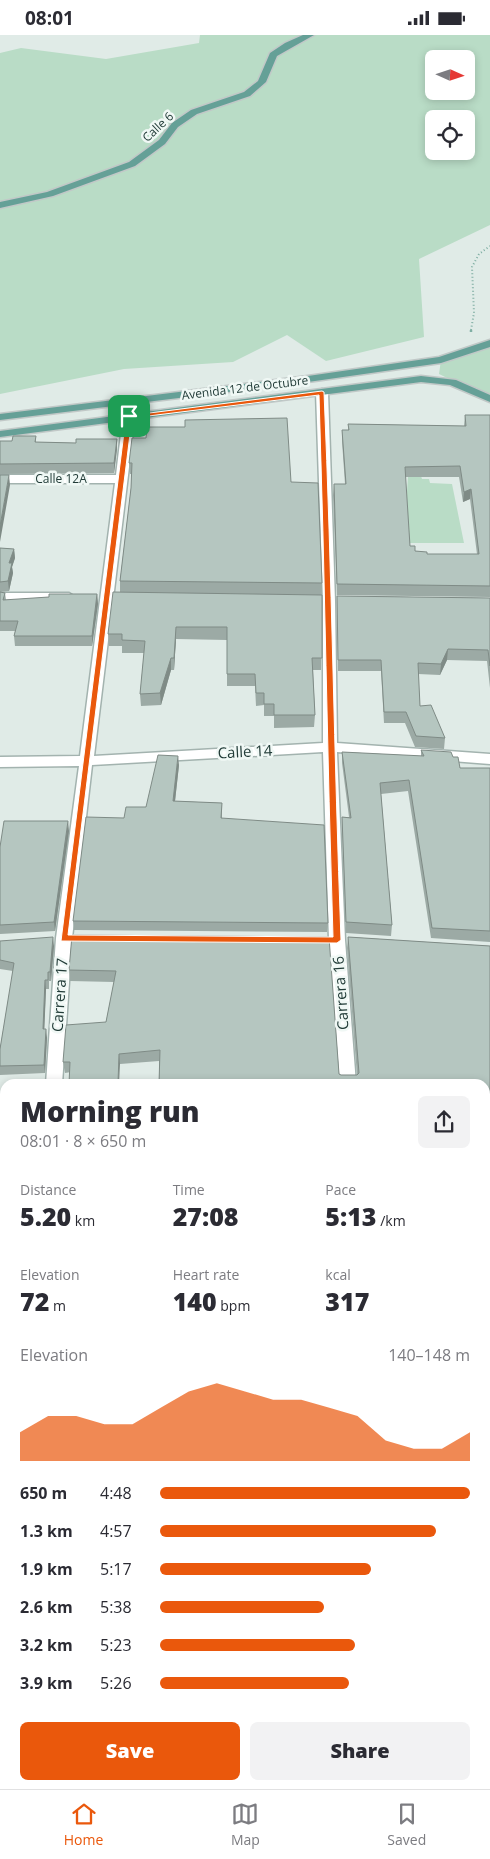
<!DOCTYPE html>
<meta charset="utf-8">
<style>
body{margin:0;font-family:"Open Sans",sans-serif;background:#f2f2f3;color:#2b2b33;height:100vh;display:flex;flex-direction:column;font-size:19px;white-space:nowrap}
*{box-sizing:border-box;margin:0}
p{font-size:16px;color:#7c7c81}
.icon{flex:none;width:28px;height:28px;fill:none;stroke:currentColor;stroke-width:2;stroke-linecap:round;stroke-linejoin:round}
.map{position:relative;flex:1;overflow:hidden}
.drawer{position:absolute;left:0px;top:1044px;width:490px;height:711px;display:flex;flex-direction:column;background:#fff;border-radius:15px 15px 0 0;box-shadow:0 2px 8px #0003}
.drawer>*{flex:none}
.needle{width:32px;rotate:93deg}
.controls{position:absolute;left:425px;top:15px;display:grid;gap:10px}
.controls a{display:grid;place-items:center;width:50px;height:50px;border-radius:8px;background:#fff;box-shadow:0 2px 8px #0003;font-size:25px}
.pin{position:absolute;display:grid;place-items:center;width:42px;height:42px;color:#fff;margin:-21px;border-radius:10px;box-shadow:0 2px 8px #0006}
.round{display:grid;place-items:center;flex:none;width:52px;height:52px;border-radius:8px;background:#f2f2f3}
.overview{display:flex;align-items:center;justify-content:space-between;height:85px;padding:0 20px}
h1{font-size:28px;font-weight:800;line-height:38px}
.metrics{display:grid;grid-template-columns:repeat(3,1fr);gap:8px;height:85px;padding:5px 20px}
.metrics div{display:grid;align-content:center}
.metrics b{font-size:25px;font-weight:800}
.metrics small{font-size:14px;font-weight:400}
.metrics p{font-size:14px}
.chart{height:140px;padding:10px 20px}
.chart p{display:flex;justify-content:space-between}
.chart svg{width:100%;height:90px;margin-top:5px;fill:#ea580c;opacity:.7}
.button{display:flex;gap:10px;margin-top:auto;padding:10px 20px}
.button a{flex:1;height:58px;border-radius:8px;background:#ea580c;color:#fff;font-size:20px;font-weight:800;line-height:58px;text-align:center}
.button a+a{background:#f2f2f3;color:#2b2b33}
ul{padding:0 20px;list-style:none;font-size:16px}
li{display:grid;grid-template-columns:80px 60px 1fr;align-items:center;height:38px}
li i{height:12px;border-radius:6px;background:#ea580c}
.status{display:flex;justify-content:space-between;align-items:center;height:35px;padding:0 25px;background:#fff;direction:ltr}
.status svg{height:14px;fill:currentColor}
.menu{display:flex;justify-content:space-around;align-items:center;height:70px;border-top:1px solid #e1e1e2;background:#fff;font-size:14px;color:#7c7c81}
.menu a{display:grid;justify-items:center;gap:2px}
.menu .selected{color:#ea580c}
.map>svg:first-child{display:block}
.green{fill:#b9dcc6;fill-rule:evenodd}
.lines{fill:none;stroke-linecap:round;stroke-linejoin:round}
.minor-casing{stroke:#a3b3af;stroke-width:3}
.major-casing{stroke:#c1c8c7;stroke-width:3}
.path-far1{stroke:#80afa4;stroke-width:2;stroke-dasharray:1 2.5;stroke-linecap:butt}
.path{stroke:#80afa4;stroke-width:2.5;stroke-dasharray:2 3;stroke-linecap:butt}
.minor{fill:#fff;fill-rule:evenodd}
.major{fill:#65a097;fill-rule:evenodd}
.wall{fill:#9caaa5;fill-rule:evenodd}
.shaded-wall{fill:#7f8b86}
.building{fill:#b5c6c0;stroke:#7f8b86;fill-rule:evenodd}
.route{fill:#ea580c;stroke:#fff;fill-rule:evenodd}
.labels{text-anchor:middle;stroke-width:5;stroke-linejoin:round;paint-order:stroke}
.far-street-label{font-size:12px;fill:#213b37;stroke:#f0f8f5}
.street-label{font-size:15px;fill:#213b37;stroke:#f0f8f5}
</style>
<div class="status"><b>08:01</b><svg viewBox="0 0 49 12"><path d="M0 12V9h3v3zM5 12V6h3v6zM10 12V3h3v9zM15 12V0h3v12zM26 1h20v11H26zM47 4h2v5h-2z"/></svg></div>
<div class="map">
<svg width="490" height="1754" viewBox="0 0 490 1754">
<rect width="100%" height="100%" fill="#e0ebe7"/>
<path class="green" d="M200,0H490V190L419,224L424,302L326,326L287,300L233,327L124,334L0,359V18L21,13L106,24L199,8ZM434,24H466V56H434ZM434,84H466V116H434Z
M490,308V364L439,339L441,325Z
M408,441H421L422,444H429L430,448L452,449L464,508H409L406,472Z"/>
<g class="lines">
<g class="minor-casing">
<path id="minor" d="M322,354L328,357L335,566L337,708L490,719V729L337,717L345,905L356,1049H340L329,905L323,717L92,730L72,903L62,1049H46L56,903L79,731L0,732V722L80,721L115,448H0V440H116L125,366L131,363L137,366L94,721L323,708V566L316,357Z
M0,558H69L75,562L69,566H0Z
M485,1139H490V1153H485Z
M0,1140H5V1154H0Z
M0,1441H5V1459H0Z
M485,1453H490V1471H485Z
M5,1667V1743L0,1745V1670Z
M365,1750H387L388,1754H366Z"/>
</g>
<g class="major-casing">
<path id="major" d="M303,0H314L277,21L266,47L250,61L197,79L178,92L165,109L135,131L53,161L0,173V167L47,157L129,127L159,105L172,88L191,75L244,57L258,46L270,18L285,8Z
M490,305V312L441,328L308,347L0,385V379L308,341L439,322Z
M421,341L456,345L490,360V367L450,350L421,347L0,402V396Z"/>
</g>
<path class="path-far1" d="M471,295L474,278L472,232L479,219L490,211"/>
<path class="path" d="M471,297V294"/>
<use href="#minor" class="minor"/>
<use href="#major" class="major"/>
</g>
<path class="wall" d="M465,380H490V562L337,560L333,460L334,449H345L342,406V395H348V389L464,391ZM405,442H459L463,467L470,464L477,519H427L415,516L410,511Z
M36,401V407L76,408L117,404V414L114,438L0,439V406H12Z
M129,428L291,447L322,548L321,635H313L315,680L314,692L274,693V681H264V670L256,671L255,651H227V605L176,604L174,635H171L161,670L141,671L140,659L144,618H122V611H109L108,599L120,557V546L131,453L132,439H130Z
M0,513L14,514L15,523L12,532L13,538L9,556L0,557Z
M0,557L5,558L6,565L97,559L98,569L92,611H15L14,601L15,596H0Z
M337,561L490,563V653L487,626L447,625L440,640L418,639L420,671L445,703L444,714L415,712L405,688H384L381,636H338Z
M421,715L453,722L460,733H490V907L431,903L408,756L381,759L392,890L391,901L346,898L342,793V782H349L342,728V717L421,721Z
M179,730L175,766L222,768V783L328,888L327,897L74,895L73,886L146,772Z
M69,796L55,896L0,899V812Z
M72,900L339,1039L341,1040H357L347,913L348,902L490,911V1119H485V1049H159V1026L120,1029L65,1038L63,1027L106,987L114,947L70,946L69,935Z
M0,906L54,911L51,946H49V954H46L44,994L47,1003L45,1038L0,1040V1014L13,936L0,934Z
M0,1066H5V1124H0Z
M485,1158H490V1269H485Z
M490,1315V1452L485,1451Z
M490,1482V1738H488L490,1754H407V1750H485Z"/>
<path class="shaded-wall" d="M117,404V414L114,438V428Z
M9,440L10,450L0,507V491Z
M471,454L470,464L463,467L464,457Z
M14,514L15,523L12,532L13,538L9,556L8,546L9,528Z
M97,559L98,569L92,611V601Z
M176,592V604L174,635V623Z
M448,614L447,625L440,640L441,629Z
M171,623V635L161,670L160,658Z
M178,721L179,730L174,775L173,766Z
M68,786L69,796L55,896L54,887Z
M53,902L54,911L51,946L50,937Z
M45,945L46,954L44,1003L43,994Z
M46,994L47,1003L45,1038L44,1030Z
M119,1019L120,1029L119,1049H118Z
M5,1253V1278L0,1321V1295Z
M3,1337L5,1347L0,1404V1370Z
M341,1750H349L346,1754H338Z"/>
<path class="building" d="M465,380H490V551L337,549L334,449H346L342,395H349L348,389L466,391ZM460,431L464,457L471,454L479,519H427V517L415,516V511H410L405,432Z
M287,383L291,447L318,448L322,548L120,546L131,453L132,428H129L132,403H146L147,392H185V385Z
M13,401H36L35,407L76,408V404H117L114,428L0,429V406H12Z
M0,440H9L0,491Z
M0,513L14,514L9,528H12L8,546L0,547Z
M0,557L5,558L3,565L49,562V559H97L92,601H14L18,586H0Z
M113,557L322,560V623H312L315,680H274V669H264V658H256L255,639H227V592H176L174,623H171L160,658L140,659L145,606L122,605V599H108Z
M337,561L490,563V631L488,615L448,614L441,629L418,628L420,671L431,670L445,703L416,701L406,677H384L381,625H338Z
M421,715L451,717L453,722H458L460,733H490V896L432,893L409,745L380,748L392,890L346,887L342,782L351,783L342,717L424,721Z
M158,720L178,721L173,766L222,768L221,783L324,790L328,888L73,886L86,782L124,783L126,772H146Z
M4,786H68L54,887L0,890V812Z
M72,900L329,902L339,1039L341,1040H357L359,1038L348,902L490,911V1109H485V1049H159L160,1015L119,1019L118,1049H69L70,1027H63L66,990L106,987L116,936L69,935Z
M53,902L50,937H48V945H45L43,994H46L44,1030L0,1031V1014L14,928L0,925V906Z
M0,1066H5V1114H0Z
M0,1156H5V1253L0,1295Z
M485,1158H490V1259L485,1258Z
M485,1315H490V1443L487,1442L485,1444Z
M0,1337H3L0,1370Z
M485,1482H490V1730H488L490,1754H409V1750H485Z
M32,1750H224L229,1754H29Z
M244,1750H341L338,1754H241Z"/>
<path class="route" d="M322,356L324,357C332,540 334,722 341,905L337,908L61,906L126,381ZM319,360C325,540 327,721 333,902L68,900L132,383Z"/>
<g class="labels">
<g class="far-street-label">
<text transform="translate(158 92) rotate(-43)" y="4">Calle 6</text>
<text transform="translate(245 353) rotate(-7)" y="4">Avenida 12 de Octubre</text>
<text x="61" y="448">Calle 12A</text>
</g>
<g class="street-label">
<text transform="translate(245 717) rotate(-3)" y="5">Calle 14</text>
<text transform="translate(341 958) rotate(-94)" y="5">Carrera 16</text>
<text transform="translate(60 960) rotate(-86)" y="5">Carrera 17</text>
</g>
</g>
</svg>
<div class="controls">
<a><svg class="needle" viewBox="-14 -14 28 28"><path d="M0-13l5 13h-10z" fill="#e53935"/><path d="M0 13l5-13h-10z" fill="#7c7c81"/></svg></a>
<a><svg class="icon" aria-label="locate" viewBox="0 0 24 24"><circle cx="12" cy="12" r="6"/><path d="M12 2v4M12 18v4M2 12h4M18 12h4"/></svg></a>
</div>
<div class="pin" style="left:129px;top:381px;background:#1e9e55"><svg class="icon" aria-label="arrive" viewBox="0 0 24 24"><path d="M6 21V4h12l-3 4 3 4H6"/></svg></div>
<section class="drawer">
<div class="overview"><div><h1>Morning run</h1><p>08:01 · 8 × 650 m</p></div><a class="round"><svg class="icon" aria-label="share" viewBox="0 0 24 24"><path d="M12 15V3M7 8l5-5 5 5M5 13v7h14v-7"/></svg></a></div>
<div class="metrics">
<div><p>Distance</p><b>5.20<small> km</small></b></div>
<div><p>Time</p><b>27:08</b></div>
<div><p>Pace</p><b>5:13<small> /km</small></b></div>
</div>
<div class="metrics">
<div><p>Elevation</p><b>72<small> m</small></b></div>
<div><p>Heart rate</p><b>140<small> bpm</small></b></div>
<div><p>kcal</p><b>317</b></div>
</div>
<div class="chart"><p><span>Elevation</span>140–148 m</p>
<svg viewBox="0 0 160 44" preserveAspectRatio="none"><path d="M0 44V30L10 22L20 22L30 26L40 26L50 18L60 10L70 6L80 10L90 14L100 14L110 18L120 22L130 34L140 38L150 38L160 30V44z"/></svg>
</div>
<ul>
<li><b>650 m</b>4:48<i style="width:100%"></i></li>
<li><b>1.3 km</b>4:57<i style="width:89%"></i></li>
<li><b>1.9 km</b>5:17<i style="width:68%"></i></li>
<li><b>2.6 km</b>5:38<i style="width:53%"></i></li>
<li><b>3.2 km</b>5:23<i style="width:63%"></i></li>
<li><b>3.9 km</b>5:26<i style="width:61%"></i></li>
</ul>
<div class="button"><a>Save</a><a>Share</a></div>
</section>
</div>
<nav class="menu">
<a class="selected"><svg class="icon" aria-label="home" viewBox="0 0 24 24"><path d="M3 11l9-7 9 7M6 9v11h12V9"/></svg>Home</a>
<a><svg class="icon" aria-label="map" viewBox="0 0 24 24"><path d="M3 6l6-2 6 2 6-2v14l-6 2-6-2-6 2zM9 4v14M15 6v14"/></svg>Map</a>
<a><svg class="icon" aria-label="saved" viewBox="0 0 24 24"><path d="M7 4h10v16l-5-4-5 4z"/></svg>Saved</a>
</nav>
